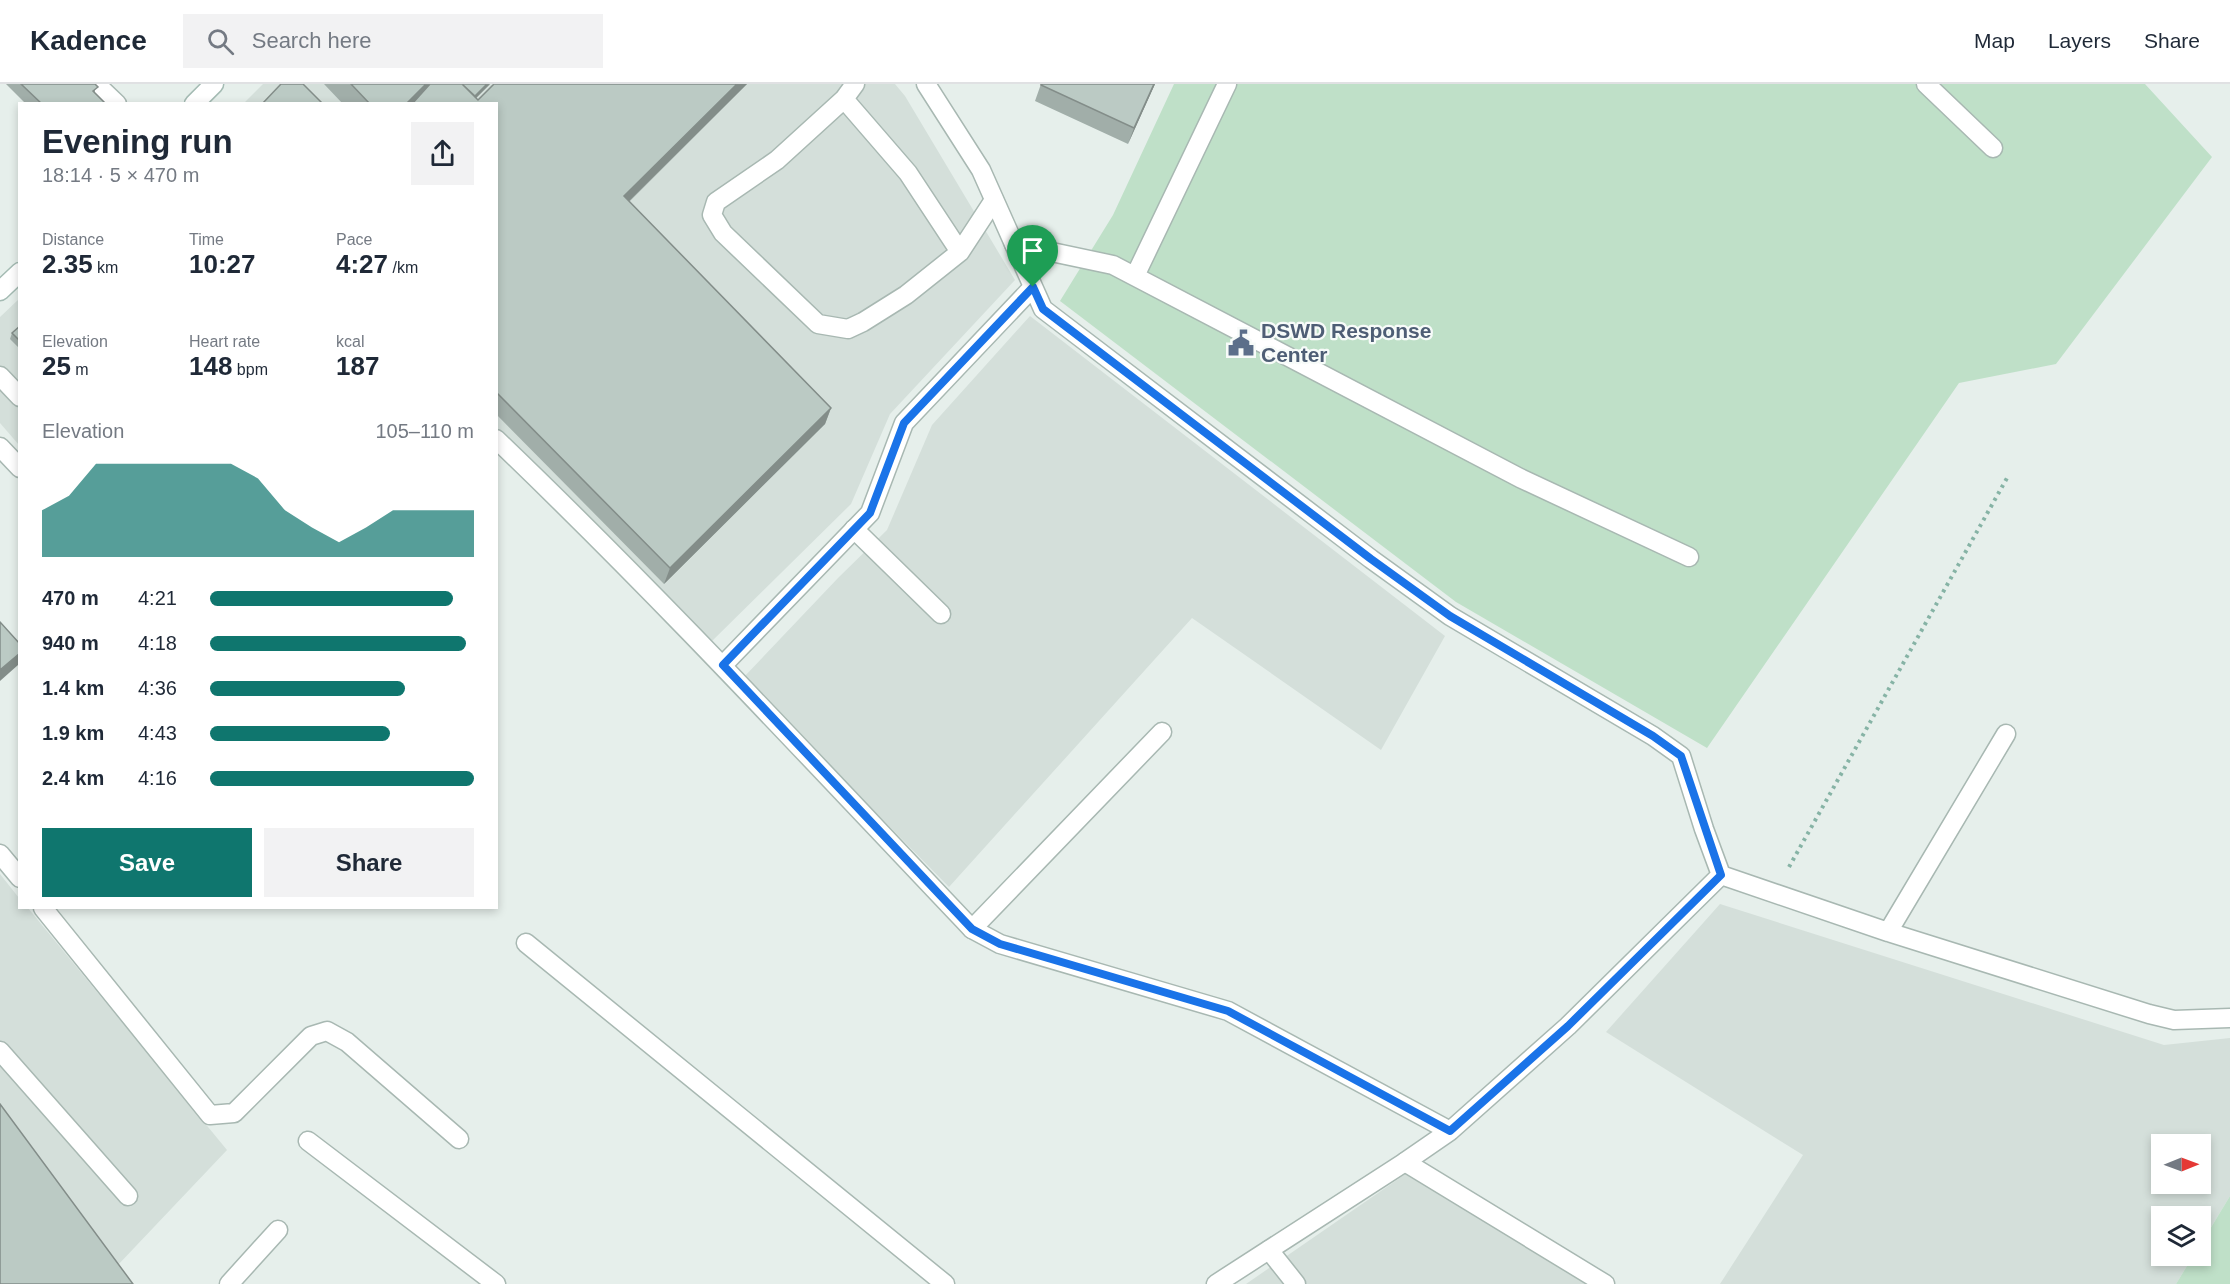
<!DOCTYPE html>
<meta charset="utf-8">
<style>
body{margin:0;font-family:Helvetica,sans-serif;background:#f2f2f3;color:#1f2937;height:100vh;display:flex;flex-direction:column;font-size:22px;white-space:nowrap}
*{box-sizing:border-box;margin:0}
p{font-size:20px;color:#747a83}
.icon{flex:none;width:33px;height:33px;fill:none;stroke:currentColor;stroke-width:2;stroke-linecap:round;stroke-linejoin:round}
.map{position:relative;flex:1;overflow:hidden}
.sheet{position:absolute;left:18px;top:18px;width:480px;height:807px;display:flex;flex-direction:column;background:#fff;border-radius:0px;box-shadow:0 3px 9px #0003}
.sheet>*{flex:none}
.needle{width:39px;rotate:89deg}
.buttons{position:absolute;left:2151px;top:1050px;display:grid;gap:12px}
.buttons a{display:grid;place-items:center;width:60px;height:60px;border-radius:0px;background:#fff;box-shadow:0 3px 9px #0003;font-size:30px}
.pin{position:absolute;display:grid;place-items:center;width:51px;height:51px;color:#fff;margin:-62px -26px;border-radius:50% 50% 50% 0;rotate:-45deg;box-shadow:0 0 6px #0007}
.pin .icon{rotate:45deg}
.round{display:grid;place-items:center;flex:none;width:63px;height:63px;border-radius:0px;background:#f2f2f3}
.overview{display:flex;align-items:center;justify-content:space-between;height:102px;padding:0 24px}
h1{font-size:33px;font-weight:600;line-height:45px}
.figures{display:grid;grid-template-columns:repeat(3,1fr);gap:9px;height:102px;padding:6px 24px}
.figures div{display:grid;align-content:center}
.figures b{font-size:26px;font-weight:600}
.figures small{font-size:16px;font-weight:400}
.figures p{font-size:16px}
.chart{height:168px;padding:12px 24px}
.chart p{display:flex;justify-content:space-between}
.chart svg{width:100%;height:108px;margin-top:6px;fill:#0f766e;opacity:.7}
.primary-button{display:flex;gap:12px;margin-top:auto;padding:12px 24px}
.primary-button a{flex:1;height:69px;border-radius:0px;background:#0f766e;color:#fff;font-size:24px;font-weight:600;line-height:69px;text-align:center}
.primary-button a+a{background:#f2f2f3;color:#1f2937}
ul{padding:0 24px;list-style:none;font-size:20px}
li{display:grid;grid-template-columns:96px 72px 1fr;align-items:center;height:45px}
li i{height:15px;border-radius:8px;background:#0f766e}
header{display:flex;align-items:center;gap:36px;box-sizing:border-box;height:84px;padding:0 30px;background:#fff;border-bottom:2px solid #e0e1e3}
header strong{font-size:28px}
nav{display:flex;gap:33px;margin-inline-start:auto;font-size:21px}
.search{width:420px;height:54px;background:#f2f2f3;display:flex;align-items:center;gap:15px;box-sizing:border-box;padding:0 21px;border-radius:0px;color:#747a83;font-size:22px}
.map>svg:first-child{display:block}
.built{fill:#d4dfda;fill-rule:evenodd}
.green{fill:#bfe0c8}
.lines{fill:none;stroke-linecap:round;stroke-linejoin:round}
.lane-casing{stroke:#a8b8b2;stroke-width:21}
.street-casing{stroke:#a8b8b2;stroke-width:21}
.secondary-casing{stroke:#a4bbb3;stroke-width:21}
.path{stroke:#86b3a5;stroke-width:4;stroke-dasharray:3 4.5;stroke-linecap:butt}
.lane{stroke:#fff;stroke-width:18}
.street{stroke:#fff;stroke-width:18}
.secondary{stroke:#fff;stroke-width:18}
.wall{fill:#a1aea9}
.shaded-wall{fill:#838d89}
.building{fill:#bbcac4;stroke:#838d89;stroke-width:1.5}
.route-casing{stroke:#fff;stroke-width:12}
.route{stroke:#1a73e8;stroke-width:8}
.labels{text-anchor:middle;stroke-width:4.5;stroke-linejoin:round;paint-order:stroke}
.service-label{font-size:21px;font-weight:bold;fill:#4e5e75;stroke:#f7fbf9;text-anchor:start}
</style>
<header>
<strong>Kadence</strong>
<div class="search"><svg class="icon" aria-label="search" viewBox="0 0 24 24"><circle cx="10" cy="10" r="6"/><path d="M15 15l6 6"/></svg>Search here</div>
<nav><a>Map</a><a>Layers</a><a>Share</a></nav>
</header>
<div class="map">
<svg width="2230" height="1200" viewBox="0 0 2230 1200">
<rect width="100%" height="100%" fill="#e6efeb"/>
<path class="built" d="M263,0H895L905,12L1015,196L890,330L851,420L710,559L497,347L496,20H243Z
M19,215V361L0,339V233Z
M1030,232L1445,552L1381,666L1192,534L949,803L743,594L838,494L887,446L932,341Z
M0,790L19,814L20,824H28L227,1066L117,1182L0,1200Z
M1720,820L2164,961L2230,954V1112L2201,1160L2200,1132H2162V1172H2193L2176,1200H1720L1803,1071L1606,948ZM2162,1060H2200V1100H2162Z
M1407,1089L1586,1200H1246Z"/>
<path class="green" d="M1174,0H2145L2212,73L2056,280L1959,299L1707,664L1456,518L1060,217L1113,131Z
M2230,1112V1200H2176L2193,1172H2200L2201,1160Z"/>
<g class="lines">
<g class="lane-casing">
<path id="lane" d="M855,0L844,15L908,89L960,168L994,116
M1926,0L1993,64
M844,15L777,76L716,118L712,131L723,149L818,240L848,245L863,238L906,211L960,168
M1014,160L1113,181L1520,394L1689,473
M1135,192L1227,0
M0,292L20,313
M0,363L20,384
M854,445L941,530
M972,845L1162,648
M0,967L128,1112
M1405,1078L1605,1200
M1269,1166L1296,1200
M229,1200L278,1146"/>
</g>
<g class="street-casing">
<path id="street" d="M96,0L117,20
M926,0L981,86L1043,225L1371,475L1450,532L1653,652L1681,672L1704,745L1721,791
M496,355C661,513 815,680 972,845L1000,860L1228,927L1450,1047
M723,581L870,429L904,339L1033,203
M0,770L20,794
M1721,791L1888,848L2149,930L2174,936L2230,934
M43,824L210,1031L234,1029L311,952L327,947L347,958L459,1055
M1888,848L2006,650
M526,859L945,1200
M308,1057L496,1200
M1216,1200L1405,1078L1450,1047L1568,942L1721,791"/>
</g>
<g class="secondary-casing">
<path id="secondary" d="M194,20L214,0
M0,207L20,188"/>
</g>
<path class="path" d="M1789,783L2007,394"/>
<use href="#lane" class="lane"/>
<use href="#street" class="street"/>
<use href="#secondary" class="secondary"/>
</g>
<path class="wall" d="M6,0H95V9L106,20H26Z
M324,0H490L476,14L478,16L494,0H747L629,118L831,324L825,340L664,500L496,330V20H343Z
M1041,0H1155L1128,60L1035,17Z
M20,242V265L10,255L12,249Z"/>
<path class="shaded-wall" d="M426,0H439L419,20H406Z
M487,0H490L472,18L474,13Z
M737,0H747L618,128L624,112Z
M1154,0H1155L1128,60L1134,44Z
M831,324L825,340L664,500L670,484Z
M20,569V576L18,581L0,597V586Z"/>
<path class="building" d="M21,0H95L98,3L93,7L106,20H42Z
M281,0H303L323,20H262Z
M351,0H426L406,20H370Z
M430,0H462L478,16L494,0H737L624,112L831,324L670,484L496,308V20H412Z
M462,0H487L475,12Z
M1041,0H1154L1134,44L1041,1Z
M20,242V257L12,249Z
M0,538L20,560V569L0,586Z
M0,1020L133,1200H0Z"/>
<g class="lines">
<g class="route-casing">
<path id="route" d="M1033,203L1043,225L1371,475L1450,532L1653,652L1681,672L1721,791L1568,942L1450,1047L1228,927L1000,860L972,845L723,581L870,429L904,339Z"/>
</g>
<use href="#route" class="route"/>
</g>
<defs>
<g id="civic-bare" transform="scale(2.07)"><path d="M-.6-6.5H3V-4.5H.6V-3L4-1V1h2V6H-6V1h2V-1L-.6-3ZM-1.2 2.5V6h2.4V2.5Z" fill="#5c6f8a" stroke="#f7fbf9" stroke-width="2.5" paint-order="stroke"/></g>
</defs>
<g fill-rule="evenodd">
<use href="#civic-bare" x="1241" y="259"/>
</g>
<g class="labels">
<g class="service-label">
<text x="1261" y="254">DSWD Response<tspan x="1261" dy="24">Center</tspan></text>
</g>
</g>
</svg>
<div class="buttons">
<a><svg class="needle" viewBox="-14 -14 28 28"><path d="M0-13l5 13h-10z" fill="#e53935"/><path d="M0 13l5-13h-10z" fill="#747a83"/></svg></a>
<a><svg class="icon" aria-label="layers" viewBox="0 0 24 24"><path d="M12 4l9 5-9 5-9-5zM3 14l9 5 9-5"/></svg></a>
</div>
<div class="pin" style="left:1033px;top:203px;background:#1e9e55"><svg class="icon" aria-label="arrive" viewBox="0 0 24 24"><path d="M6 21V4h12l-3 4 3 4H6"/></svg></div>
<section class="sheet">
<div class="overview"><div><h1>Evening run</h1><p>18:14 · 5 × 470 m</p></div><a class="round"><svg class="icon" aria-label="share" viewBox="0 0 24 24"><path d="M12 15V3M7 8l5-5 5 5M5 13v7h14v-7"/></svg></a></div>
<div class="figures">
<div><p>Distance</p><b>2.35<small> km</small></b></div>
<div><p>Time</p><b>10:27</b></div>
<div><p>Pace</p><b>4:27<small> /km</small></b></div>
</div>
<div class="figures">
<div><p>Elevation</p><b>25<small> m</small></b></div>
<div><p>Heart rate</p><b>148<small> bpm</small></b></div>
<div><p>kcal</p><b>187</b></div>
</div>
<div class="chart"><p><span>Elevation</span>105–110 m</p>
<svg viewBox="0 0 160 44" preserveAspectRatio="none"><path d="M0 44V25L10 19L20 6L30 6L40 6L50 6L60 6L70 6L80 12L90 25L100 32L110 38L120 32L130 25L140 25L150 25L160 25V44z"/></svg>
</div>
<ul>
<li><b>470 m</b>4:21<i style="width:92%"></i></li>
<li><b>940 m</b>4:18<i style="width:97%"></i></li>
<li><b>1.4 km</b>4:36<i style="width:74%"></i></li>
<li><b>1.9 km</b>4:43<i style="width:68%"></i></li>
<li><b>2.4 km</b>4:16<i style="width:100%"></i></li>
</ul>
<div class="primary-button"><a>Save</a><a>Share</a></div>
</section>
</div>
